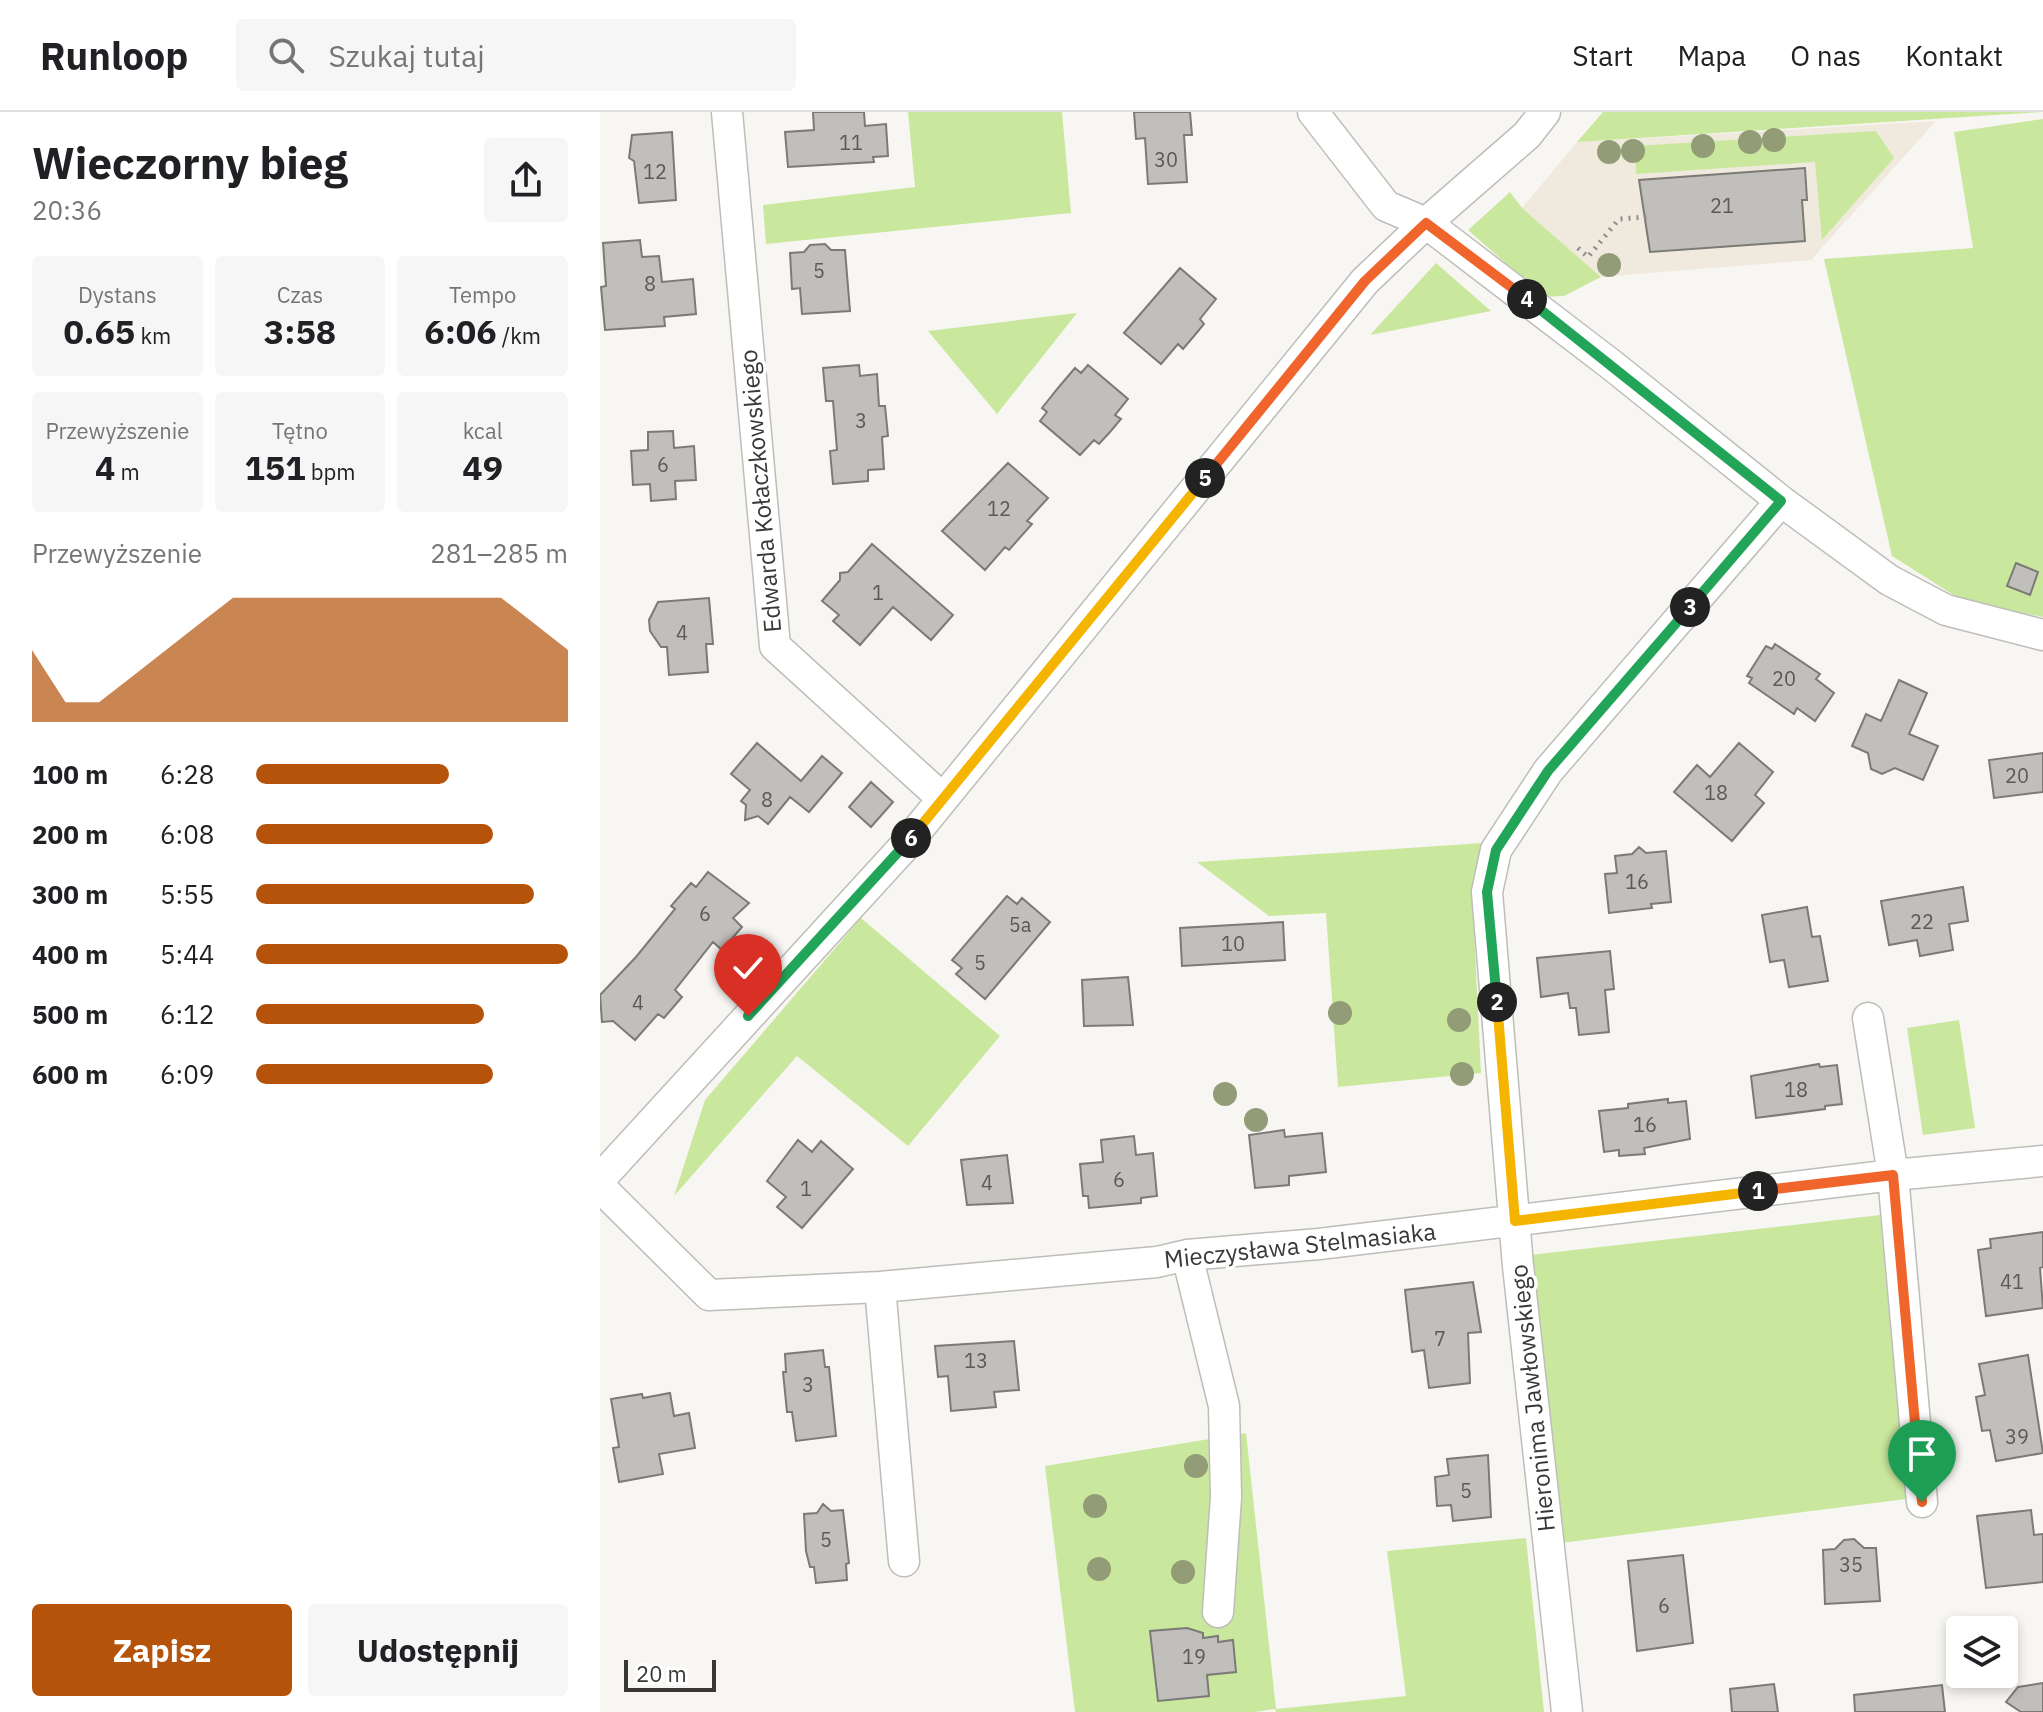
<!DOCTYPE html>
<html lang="pl">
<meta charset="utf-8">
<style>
body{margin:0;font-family:"IBM Plex Sans",sans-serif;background:#f6f6f6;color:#202124;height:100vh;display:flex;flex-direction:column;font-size:30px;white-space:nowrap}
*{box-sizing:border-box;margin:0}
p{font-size:26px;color:#757577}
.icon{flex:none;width:44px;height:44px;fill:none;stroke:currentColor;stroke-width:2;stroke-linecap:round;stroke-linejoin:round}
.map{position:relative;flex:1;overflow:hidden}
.drawer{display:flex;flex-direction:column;background:#fff;width:600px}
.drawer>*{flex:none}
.fabs{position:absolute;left:1346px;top:1504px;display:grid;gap:16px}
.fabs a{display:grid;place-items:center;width:72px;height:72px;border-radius:8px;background:#fff;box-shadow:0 4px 12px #0003;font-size:40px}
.scale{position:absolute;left:24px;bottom:20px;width:92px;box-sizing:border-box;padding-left:8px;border:4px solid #393837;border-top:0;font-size:22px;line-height:28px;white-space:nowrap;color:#393837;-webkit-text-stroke:6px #fff;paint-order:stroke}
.pin{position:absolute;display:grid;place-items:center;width:68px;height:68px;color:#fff;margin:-82px -34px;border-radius:50% 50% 50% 0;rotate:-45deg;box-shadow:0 0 8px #0007}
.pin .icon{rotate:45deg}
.km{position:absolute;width:40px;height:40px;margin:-20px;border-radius:50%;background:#222;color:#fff;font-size:22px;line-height:40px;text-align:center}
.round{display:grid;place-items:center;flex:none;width:84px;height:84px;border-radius:8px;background:#f6f6f6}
.headline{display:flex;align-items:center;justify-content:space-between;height:136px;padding:0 32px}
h1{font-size:44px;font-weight:700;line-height:60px}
.stats{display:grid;grid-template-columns:repeat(3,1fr);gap:12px;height:136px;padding:8px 32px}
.stats div{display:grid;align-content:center;border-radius:8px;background:#f6f6f6;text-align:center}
.stats b{font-size:34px;font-weight:700}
.stats small{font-size:22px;font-weight:400}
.stats p{font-size:22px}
.chart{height:224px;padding:16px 32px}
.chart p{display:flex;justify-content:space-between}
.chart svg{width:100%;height:144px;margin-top:8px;fill:#b45309;opacity:.7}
.action{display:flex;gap:16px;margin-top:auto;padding:16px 32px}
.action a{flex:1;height:92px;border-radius:8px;background:#b45309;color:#fff;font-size:32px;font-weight:700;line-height:92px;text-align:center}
.action a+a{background:#f6f6f6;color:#202124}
ul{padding:0 32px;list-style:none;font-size:26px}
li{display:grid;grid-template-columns:128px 96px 1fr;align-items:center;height:60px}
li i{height:20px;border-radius:10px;background:#b45309}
header{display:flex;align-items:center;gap:48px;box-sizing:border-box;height:112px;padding:0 40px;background:#fff;border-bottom:2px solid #e0e0e0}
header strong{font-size:38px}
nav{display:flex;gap:44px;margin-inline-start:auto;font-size:28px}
.search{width:560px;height:72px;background:#f6f6f6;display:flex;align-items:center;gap:20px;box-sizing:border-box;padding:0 28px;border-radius:8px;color:#757577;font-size:30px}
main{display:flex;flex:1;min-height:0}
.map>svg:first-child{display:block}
.built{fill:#f0e9de}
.green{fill:#cae89d}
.building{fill:#c1bfbb;stroke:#7c7a77;stroke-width:2}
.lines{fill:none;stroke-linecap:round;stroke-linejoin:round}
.minor-casing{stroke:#bfbdb9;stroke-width:33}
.path{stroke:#908e8c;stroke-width:5;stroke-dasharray:2 6;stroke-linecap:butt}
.minor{stroke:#fff;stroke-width:30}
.tree{fill:#929c76}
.split-1-casing{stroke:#fff;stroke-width:16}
.split-2-casing{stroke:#fff;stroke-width:16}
.split-3-casing{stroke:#fff;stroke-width:16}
.split-4-casing{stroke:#fff;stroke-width:16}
.split-5-casing{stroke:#fff;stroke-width:16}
.split-6-casing{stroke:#fff;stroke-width:16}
.split-7-casing{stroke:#fff;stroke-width:16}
.split-1{stroke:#f0652b;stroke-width:10}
.split-2{stroke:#f5b400;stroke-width:10}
.split-3{stroke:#22a559;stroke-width:10}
.split-4{stroke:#22a559;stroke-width:10}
.split-5{stroke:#f0652b;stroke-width:10}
.split-6{stroke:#f5b400;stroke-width:10}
.split-7{stroke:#22a559;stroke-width:10}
.labels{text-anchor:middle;stroke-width:7;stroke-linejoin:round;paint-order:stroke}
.number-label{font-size:20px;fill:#5b5a58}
.street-label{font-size:24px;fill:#393837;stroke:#fff}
</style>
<header>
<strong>Runloop</strong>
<div class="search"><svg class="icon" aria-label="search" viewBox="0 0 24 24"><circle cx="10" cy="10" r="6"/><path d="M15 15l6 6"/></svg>Szukaj tutaj</div>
<nav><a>Start</a><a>Mapa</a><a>O nas</a><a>Kontakt</a></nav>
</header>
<main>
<section class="drawer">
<div class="headline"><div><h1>Wieczorny bieg</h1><p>20:36</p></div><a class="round"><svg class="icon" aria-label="share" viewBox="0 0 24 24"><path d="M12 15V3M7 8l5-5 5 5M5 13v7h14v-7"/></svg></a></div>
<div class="stats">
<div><p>Dystans</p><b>0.65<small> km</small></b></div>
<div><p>Czas</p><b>3:58</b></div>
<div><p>Tempo</p><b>6:06<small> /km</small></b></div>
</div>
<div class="stats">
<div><p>Przewyższenie</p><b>4<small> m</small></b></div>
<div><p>Tętno</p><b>151<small> bpm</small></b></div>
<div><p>kcal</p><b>49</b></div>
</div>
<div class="chart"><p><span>Przewyższenie</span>281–285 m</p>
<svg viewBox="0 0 160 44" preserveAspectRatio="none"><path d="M0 44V22L10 38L20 38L30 30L40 22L50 14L60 6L70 6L80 6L90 6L100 6L110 6L120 6L130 6L140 6L150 14L160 22V44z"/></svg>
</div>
<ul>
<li><b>100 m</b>6:28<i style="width:62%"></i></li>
<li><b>200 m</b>6:08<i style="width:76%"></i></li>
<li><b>300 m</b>5:55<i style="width:89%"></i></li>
<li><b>400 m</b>5:44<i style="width:100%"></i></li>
<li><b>500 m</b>6:12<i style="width:73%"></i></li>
<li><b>600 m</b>6:09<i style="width:76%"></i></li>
</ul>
<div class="action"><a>Zapisz</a><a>Udostępnij</a></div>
</section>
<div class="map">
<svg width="1443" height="1600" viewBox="0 0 1443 1600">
<rect width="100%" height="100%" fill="#f8f6f2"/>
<path class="built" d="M1336,9L1211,148L1001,165L922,96L977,30Z"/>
<path class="green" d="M308,0H462L471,101L166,132L163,93L315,75Z
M1003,0H1443L977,30Z
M1443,7V505L1363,489L1292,444L1224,147L1373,136L1354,20Z
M1276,19L1294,46L1222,128L1215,50L1036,62L1035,34Z
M910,80L922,96L1001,165L964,184L944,185L868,118Z
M836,151L891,199L770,223Z
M477,201L397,302L328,219Z
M883,731L872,777L881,961L738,975L726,801L669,804L597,750Z
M261,806L400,924L308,1034L197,944L74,1084L105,988Z
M1359,908L1375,1016L1323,1023L1307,916Z
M1280,1103L1306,1387L961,1431L930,1143Z
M646,1321L676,1597L806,1584L787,1439L926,1426L944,1600H676L675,1597L655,1600H475L445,1354Z"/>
<path class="building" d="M213,0H264L265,14L286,12L288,44L273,45L274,50L188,55L185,20L214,18Z
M534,0H590L592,23H584L587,70L548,72L545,26L536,27Z
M72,20L76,88L39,91L34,49L29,46L32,23Z
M1205,56L1207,88H1202L1205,129L1050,140L1039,68Z
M40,128L42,145L59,144L62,170L93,167L96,202L64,205L65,214L5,218L1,175L6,174L3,131Z
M225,132L231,138H245L250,199L202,202L200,176L192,177L190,141L204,140L210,133Z
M580,156L616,187L600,207L604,212L594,224L583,237L578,232L561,252L524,221Z
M259,253L260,264L277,262L279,294H285L288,324L282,325L284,357L268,358V369L233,372L230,339L237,338L233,289H226L223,256Z
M488,253L528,287L515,303L521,307L510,320L499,332L494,328L480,343L440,309L447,300L442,296L458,276L475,256L481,261Z
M73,319L74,336L94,334L96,368L75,369L76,387L51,389L50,372L33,373L31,339L48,338V320Z
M408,351L448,386L427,409L432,412L409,438L405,435L385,458L342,419Z
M272,432L353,503L331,528L293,495L260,533L233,509L239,503L222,489L240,468V461L248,460Z
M1416,451L1438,460L1430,483L1407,474Z
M109,486L113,532H106L108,560L69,563L67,535H61L50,519L49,508L58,490Z
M1175,532L1220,562L1216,567L1234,581L1215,609L1197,596L1194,602L1149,571L1152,566L1147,564L1166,534L1172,537Z
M1299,568L1327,581L1309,622L1338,634L1323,668L1295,656L1282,662L1271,657L1268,641L1252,634L1266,602L1281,609Z
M157,631L201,669L222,644L242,661L209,700L190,685L168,712L158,704L145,708L146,693L141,689L150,678L131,662Z
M1139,631L1173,660L1155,683L1164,691L1132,729L1074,680L1097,653L1110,665Z
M1443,641V680L1394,686L1389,648Z
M271,670L293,690L271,715L249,695Z
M1039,735L1046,741L1066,739L1071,790L1051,792L1052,796L1009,801L1005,762L1017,761L1015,744L1032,742Z
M108,760L149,791L133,806L142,815L122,838L113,830L75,878L82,885L64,906L58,902L35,928L13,909L2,910L0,883L36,845L75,797L71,794L91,771L96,775Z
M1363,775L1368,809L1349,812L1353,838L1320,844L1317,828L1289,833L1281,789Z
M407,784L417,792L422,786L450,810L385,887L356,862L362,856L352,848Z
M1207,795L1212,825L1220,824L1228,869L1189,875L1184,848L1170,850L1162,803Z
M683,810L685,848L582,854L580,816Z
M1010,839L1014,877L1005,878L1009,920L979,923L976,896H970L968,881L941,885L937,846Z
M528,865L533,913L484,914L482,868Z
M1219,952L1220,955L1237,953L1242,992L1225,994V997L1156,1006L1151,964Z
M1068,987V991L1086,989L1090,1027L1044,1036L1045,1042L1019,1044V1038L1004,1040L999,999L1028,996V992Z
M684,1018L685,1025L722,1021L726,1060L689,1064V1073L655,1076L649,1023Z
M534,1024L536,1043L553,1041L557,1084L541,1086V1091L489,1096L488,1084H483L480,1052L503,1050L501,1028Z
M198,1028L212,1040L221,1029L253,1057L202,1116L177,1095L186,1085L167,1069Z
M407,1043L413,1091L367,1093L361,1048Z
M1443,1120V1155L1440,1156L1443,1196L1386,1204L1378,1138L1391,1136L1390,1127Z
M873,1170L881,1220L868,1221L870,1271L829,1276L824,1238L812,1240L805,1178Z
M414,1229L419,1278L394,1280L396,1295L351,1299L348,1264L338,1265L335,1234Z
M223,1238L225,1255H229L236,1324L196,1329L192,1300H187L183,1260H186L185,1242Z
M1428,1243L1443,1341L1396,1349L1390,1318L1382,1319L1376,1285L1385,1283L1379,1252Z
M70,1281L74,1304L89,1301L95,1336L59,1342L63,1362L19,1370L13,1336L19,1335L11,1287L42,1282L43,1286Z
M888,1343L891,1405L853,1409L851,1393L837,1394L835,1365L849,1363L847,1347Z
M223,1392L231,1399L243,1398L249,1451L246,1452L247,1468L216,1471L214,1455H210L206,1439L204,1402L217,1401Z
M1431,1398L1434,1423L1443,1422V1470L1386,1476L1377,1404Z
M1254,1427L1264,1436H1276L1280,1489L1225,1492L1223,1438L1235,1437L1244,1428Z
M1083,1443L1093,1531L1037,1539L1028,1449Z
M587,1516L603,1521V1526L618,1524V1530L633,1528L636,1560L607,1563L609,1584L558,1589L550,1519Z
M1443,1571V1600H1421L1406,1590L1418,1575Z
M1174,1572L1178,1600H1132L1130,1577Z
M1342,1573L1345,1600H1255L1254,1583Z"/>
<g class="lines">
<g class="minor-casing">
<path id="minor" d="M127,0L175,534L342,686
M713,0L786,94L826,111L1013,254L1181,389L1289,468L1346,498L1443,523
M1268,906L1293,1063L1322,1390
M0,1067L302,737L765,169L826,111L927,23L945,0
M0,1075L109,1183L280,1175L557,1150L587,1143L719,1132L1293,1063L1443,1049
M587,1143L624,1294L626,1385L618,1500
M280,1175L304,1449
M967,1600L918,1154L887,780L896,738L948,659L1181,389"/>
</g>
<path class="path" d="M978,136L988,145L1019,107L1047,105"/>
<use href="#minor" class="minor"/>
</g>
<g class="tree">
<circle cx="1174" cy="28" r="12"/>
<circle cx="1150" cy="30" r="12"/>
<circle cx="1103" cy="34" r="12"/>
<circle cx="1033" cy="39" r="12"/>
<circle cx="1009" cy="40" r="12"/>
<circle cx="1009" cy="153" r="12"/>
<circle cx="740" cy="901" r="12"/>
<circle cx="859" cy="908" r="12"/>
<circle cx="862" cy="962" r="12"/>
<circle cx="625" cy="982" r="12"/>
<circle cx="656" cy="1008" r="12"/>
<circle cx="596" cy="1354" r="12"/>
<circle cx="495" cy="1394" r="12"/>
<circle cx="499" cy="1457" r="12"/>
<circle cx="583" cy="1460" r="12"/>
</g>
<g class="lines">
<g class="split-1-casing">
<path id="split-1" d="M1158,1079L1293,1063L1322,1390"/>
</g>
<g class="split-2-casing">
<path id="split-2" d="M897,890L915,1109L1158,1079"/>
</g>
<g class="split-3-casing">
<path id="split-3" d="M897,890L887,780L896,738L948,659L1090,495"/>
</g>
<g class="split-4-casing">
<path id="split-4" d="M927,187L1181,389L1090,495"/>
</g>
<g class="split-5-casing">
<path id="split-5" d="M605,366L765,169L826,111L927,187"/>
</g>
<g class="split-6-casing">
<path id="split-6" d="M311,726L605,366"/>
</g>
<g class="split-7-casing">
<path id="split-7" d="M148,904L311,726"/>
</g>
<use href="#split-1" class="split-1"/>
<use href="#split-2" class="split-2"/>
<use href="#split-3" class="split-3"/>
<use href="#split-4" class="split-4"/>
<use href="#split-5" class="split-5"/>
<use href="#split-6" class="split-6"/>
<use href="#split-7" class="split-7"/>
</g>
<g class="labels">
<g class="number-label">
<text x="251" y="38">11</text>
<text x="566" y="55">30</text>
<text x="55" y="67">12</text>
<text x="1122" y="101">21</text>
<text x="219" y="166">5</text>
<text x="50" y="179">8</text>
<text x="261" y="316">3</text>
<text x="63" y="360">6</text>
<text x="399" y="404">12</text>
<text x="278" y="488">1</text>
<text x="82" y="528">4</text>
<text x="1184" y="574">20</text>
<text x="1417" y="671">20</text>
<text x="1116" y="688">18</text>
<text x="167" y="695">8</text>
<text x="1037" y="777">16</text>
<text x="105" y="809">6</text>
<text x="1322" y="817">22</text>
<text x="420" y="820">5a</text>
<text x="633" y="839">10</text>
<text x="380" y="858">5</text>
<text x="38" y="898">4</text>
<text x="1196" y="985">18</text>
<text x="1045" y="1020">16</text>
<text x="519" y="1075">6</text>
<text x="387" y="1078">4</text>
<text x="206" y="1084">1</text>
<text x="1412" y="1177">41</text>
<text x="840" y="1234">7</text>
<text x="376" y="1256">13</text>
<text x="208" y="1280">3</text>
<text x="1417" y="1332">39</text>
<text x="866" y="1386">5</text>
<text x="226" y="1435">5</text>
<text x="1251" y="1460">35</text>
<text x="1064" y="1501">6</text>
<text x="594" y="1552">19</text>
</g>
<g class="street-label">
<text transform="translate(161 379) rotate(-95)" y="8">Edwarda Kołaczkowskiego</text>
<text transform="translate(700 1134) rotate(-6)" y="8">Mieczysława Stelmasiaka</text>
<text transform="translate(933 1286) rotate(-96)" y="8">Hieronima Jawłowskiego</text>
</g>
</g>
</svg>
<div class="fabs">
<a><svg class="icon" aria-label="layers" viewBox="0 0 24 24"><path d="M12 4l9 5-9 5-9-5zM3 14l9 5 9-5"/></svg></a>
</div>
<div class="scale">20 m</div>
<div class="pin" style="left:1322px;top:1390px;background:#1e9e55"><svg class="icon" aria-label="arrive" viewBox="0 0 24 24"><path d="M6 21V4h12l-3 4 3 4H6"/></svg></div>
<div class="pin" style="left:148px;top:904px;background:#d93025"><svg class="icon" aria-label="check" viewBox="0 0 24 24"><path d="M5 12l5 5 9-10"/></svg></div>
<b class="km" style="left:1158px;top:1079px">1</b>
<b class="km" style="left:897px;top:890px">2</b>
<b class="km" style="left:1090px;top:495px">3</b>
<b class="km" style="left:927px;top:187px">4</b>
<b class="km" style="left:605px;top:366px">5</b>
<b class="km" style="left:311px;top:726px">6</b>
</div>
</main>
